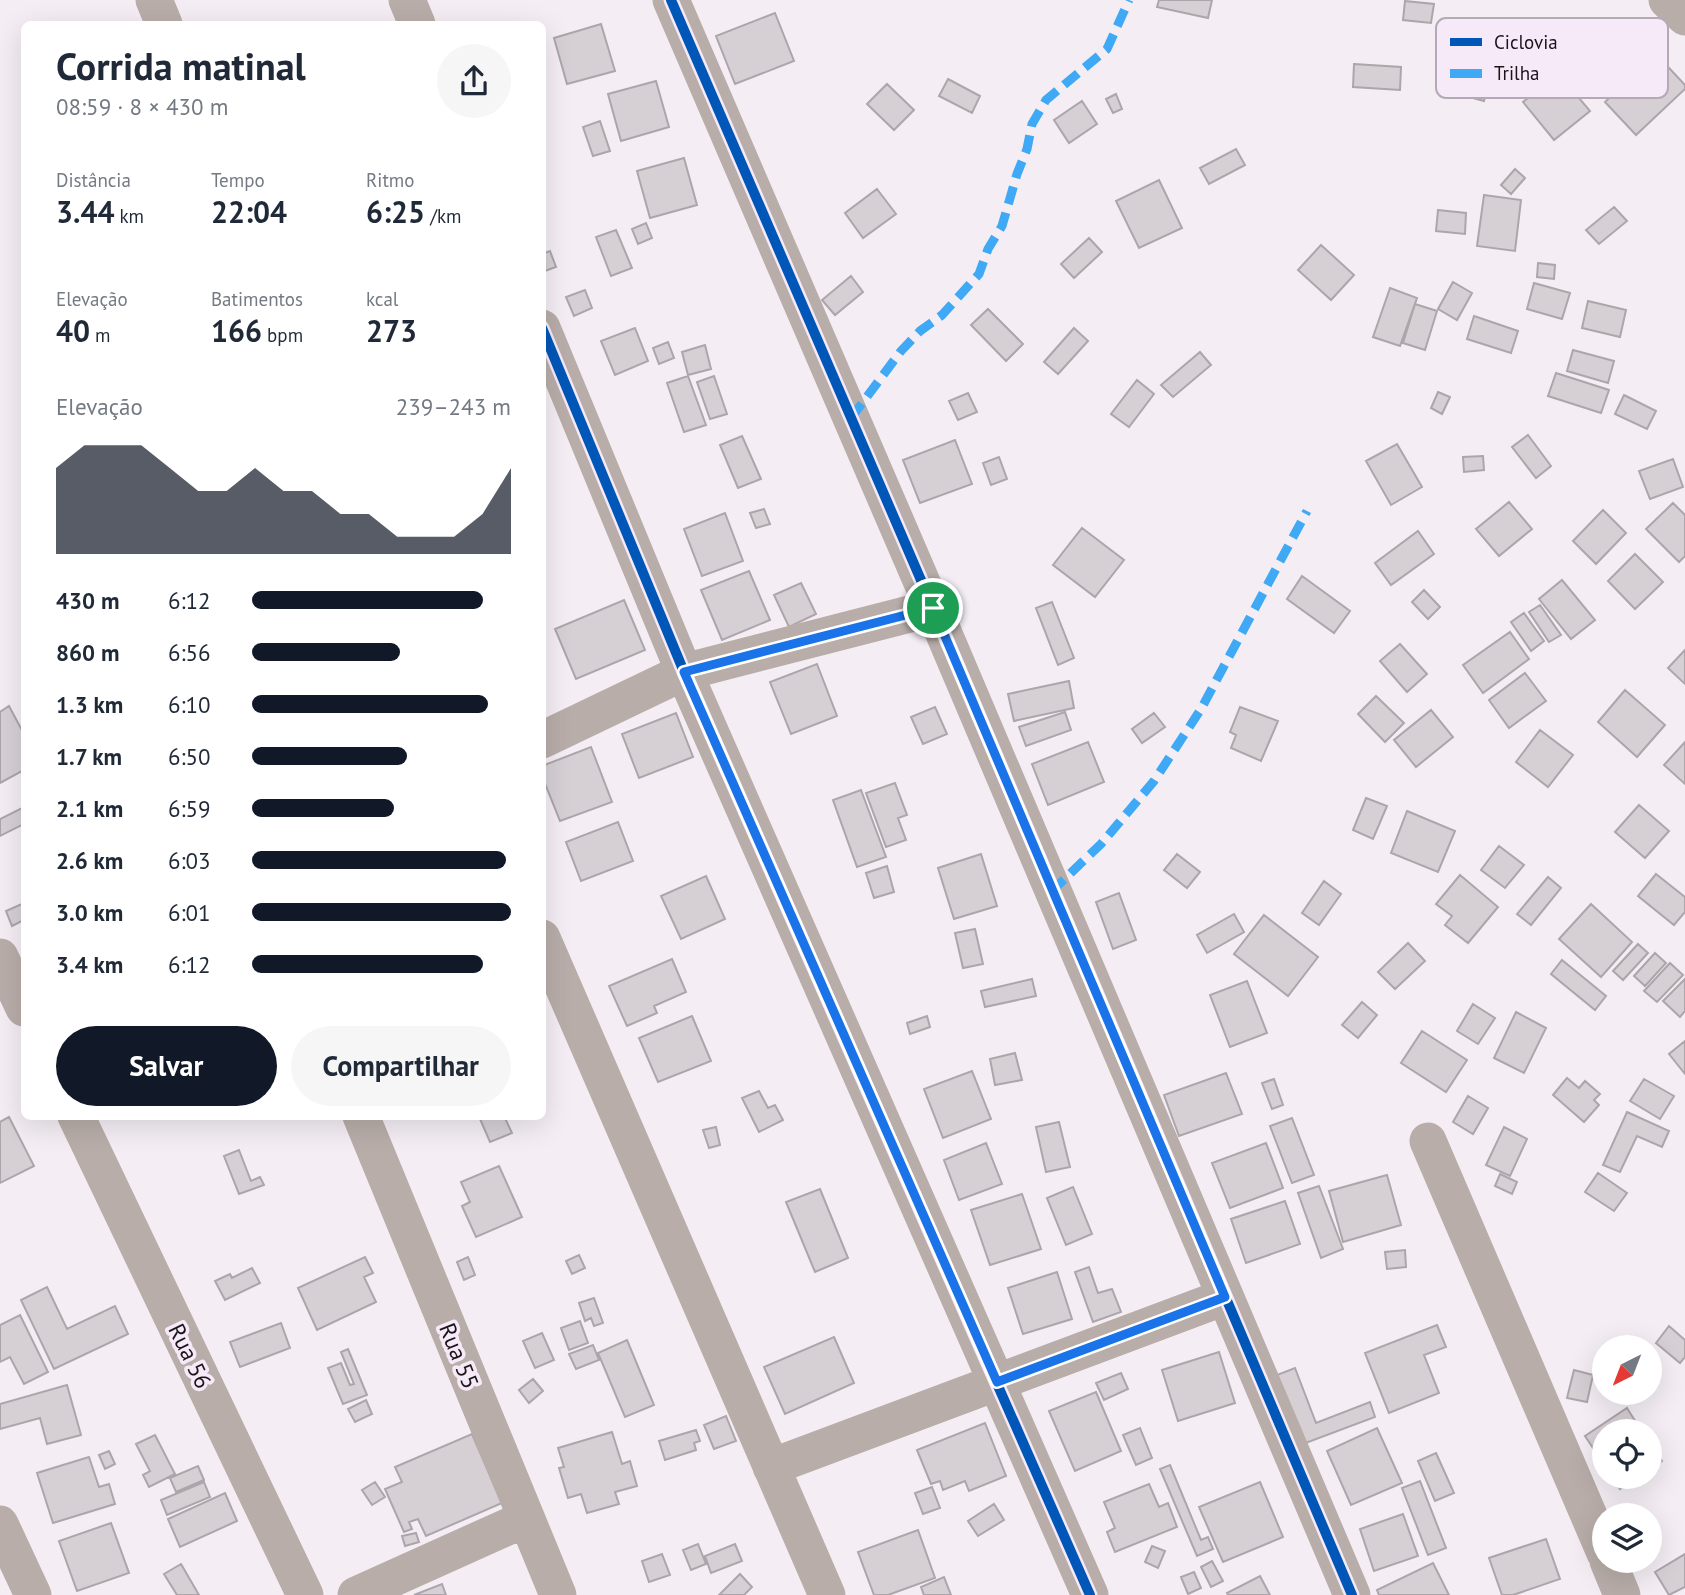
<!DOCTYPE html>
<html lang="pt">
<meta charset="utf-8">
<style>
body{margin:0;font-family:"PT Sans",sans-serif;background:#f6f6f7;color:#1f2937;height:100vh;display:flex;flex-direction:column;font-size:26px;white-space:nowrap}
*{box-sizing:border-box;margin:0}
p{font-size:23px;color:#747a83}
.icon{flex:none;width:38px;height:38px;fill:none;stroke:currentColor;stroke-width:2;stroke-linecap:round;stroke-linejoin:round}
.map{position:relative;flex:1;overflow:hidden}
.side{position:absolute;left:21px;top:21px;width:525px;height:1099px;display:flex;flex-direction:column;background:#fff;border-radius:10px;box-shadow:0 7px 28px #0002}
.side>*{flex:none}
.needle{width:46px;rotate:222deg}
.fabs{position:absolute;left:1592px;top:1335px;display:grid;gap:14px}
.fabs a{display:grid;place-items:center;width:70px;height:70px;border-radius:50%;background:#fff;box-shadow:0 7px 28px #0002;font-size:35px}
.pin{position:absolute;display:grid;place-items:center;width:60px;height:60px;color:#fff;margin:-30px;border:4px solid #fff;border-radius:50%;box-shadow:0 2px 7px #0007}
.round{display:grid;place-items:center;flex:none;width:74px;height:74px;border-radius:37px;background:#f6f6f7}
.summary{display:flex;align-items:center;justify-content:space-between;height:119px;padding:0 35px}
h1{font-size:38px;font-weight:600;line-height:52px}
.metrics{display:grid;grid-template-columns:repeat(3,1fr);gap:10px;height:119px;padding:7px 35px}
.metrics div{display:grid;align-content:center}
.metrics b{font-size:30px;font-weight:600}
.metrics small{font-size:19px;font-weight:400}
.metrics p{font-size:19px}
.chart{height:196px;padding:14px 35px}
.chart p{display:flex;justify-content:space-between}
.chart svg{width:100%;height:126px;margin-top:7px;fill:#111827;opacity:.7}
.button{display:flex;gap:14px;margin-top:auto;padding:14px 35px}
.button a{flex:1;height:80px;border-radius:42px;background:#111827;color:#fff;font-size:28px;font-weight:600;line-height:80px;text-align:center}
.button a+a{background:#f6f6f7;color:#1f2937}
ul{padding:0 35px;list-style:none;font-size:23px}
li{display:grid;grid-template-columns:112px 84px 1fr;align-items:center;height:52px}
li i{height:18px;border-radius:9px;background:#111827}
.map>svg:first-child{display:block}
.building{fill:#d6d0d5;stroke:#aca6ab;stroke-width:2}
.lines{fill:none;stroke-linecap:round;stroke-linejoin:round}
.minor{stroke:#b8ada9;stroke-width:37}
.quiet{stroke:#3fa9f5;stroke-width:9;stroke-dasharray:18 9;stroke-linecap:butt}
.cycleway-casing{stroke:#f7eaf8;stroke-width:15}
.cycleway{stroke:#0057b8;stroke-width:10}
.route-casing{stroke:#fff;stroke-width:14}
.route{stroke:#1a73e8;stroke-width:9}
.labels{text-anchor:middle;stroke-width:7;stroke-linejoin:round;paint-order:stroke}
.street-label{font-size:23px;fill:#191519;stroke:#f7eaf8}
.key{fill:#f7eaf8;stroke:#b4aab5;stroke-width:2}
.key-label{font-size:19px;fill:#191519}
</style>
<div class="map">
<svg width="1685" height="1595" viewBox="0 0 1685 1595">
<rect width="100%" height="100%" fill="#f4eef4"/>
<path class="building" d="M1159,0H1212L1208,18L1157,7Z
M1405,1L1434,4L1431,23L1403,20Z
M775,13L794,61L735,84L716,36Z
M601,24L615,71L567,84L554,38Z
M1656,54L1685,85V89L1636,135L1605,102Z
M1354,64L1401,67L1400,90L1353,87Z
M1558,73L1590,111L1554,140L1523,102Z
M1458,74L1489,83L1484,101L1454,93Z
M948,79L980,96L972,113L939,96Z
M656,81L669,127L621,141L608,94Z
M887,84L914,110L894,130L867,104Z
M1116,94L1122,109L1113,113L1106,99Z
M1082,101L1097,124L1069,143L1054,120Z
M600,121L610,151L593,156L583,127Z
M1236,149L1245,165L1209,184L1200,168Z
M684,158L697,205L650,218L637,171Z
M1515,169L1525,178L1511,194L1501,185Z
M1159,180L1182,228L1139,248L1116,201Z
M877,189L896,214L863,238L845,213Z
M1484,195L1521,200L1515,251L1477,246Z
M1614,207L1627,221L1599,244L1586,230Z
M1438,210L1466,213L1465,234L1436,231Z
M646,223L652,238L638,244L632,229Z
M616,230L632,268L611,276L596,237Z
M1089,238L1102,252L1074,278L1061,264Z
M1321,245L1354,275L1331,300L1298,270Z
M550,251L556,267L542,272V254Z
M1538,263L1555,265L1554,279L1537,277Z
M851,276L863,292L835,315L822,300Z
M1453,282L1472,293L1457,320L1438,309Z
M1534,283L1570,293L1562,319L1527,309Z
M1390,288L1417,298L1400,346L1373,337Z
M585,290L592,308L574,316L566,297Z
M1588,301L1626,310L1620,337L1582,328Z
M1415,304L1437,311L1425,350L1403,343Z
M988,309L1023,344L1006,361L971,325Z
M1474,316L1518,331L1511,353L1467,339Z
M635,328L648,361L615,375L601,341Z
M1074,328L1088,341L1058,374L1044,362Z
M668,342L674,358L659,364L653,348Z
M705,345L711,369L688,375L682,352Z
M1573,350L1614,361L1608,383L1567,371Z
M1200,352L1211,365L1173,397L1161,385Z
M1556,373L1609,390L1601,413L1548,396Z
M688,376L706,425L684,432L667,383Z
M714,376L727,414L710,419L697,382Z
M1137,380L1154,394L1129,427L1111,414Z
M1438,392L1450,397L1442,414L1431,408Z
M968,393L977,412L958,420L949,401Z
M1624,395L1656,411L1647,429L1615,414Z
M1528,435L1551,466L1536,478L1512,447Z
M742,436L761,479L738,488L720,445Z
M955,440L972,484L920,503L903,460Z
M1397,444L1422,487L1391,505L1366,461Z
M1483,456L1484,470L1464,472L1463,457Z
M999,457L1007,479L991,485L983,463Z
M1673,459L1683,487L1650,499L1639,471Z
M1509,502L1532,529L1499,556L1476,529Z
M1673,503L1685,515V556L1679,562L1646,529Z
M764,509L770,524L756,528L750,513Z
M1603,510L1626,533L1596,564L1573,541Z
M725,513L743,561L702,576L684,529Z
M1082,528L1124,560L1095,597L1053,565Z
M1418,531L1434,554L1391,585L1375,563Z
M1635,554L1663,582L1635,609L1608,581Z
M749,571L770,620L722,640L701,590Z
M1302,576L1350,611L1334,633L1287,599Z
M1562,580L1595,620L1571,639L1539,599Z
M801,583L816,614L789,627L774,595Z
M1424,590L1440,607L1428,619L1412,602Z
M624,600L645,650L576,679L555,629Z
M1052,602L1074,658L1058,665L1036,608Z
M1540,605L1561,635L1549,642L1529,612Z
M1524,613L1544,641L1531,651L1511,622Z
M1510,632L1529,659L1483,693L1463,665Z
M1400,644L1427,674L1407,692L1380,661Z
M1685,650V684L1668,668Z
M817,664L837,716L791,734L770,682Z
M1525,673L1546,701L1509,728L1489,700Z
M1069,681L1074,708L1014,721L1008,694Z
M1625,690L1665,725L1637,757L1598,722Z
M1376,696L1404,723L1385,742L1358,714Z
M9,706L24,734V770L0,783V712Z
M935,707L947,734L923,744L911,717Z
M1240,707L1278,721L1261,761L1231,748L1236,735L1230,732Z
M1431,710L1453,737L1416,767L1394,740Z
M1065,712L1071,730L1026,746L1019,727Z
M676,713L693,757L639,778L622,734Z
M1154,713L1165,727L1142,743L1132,729Z
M1540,730L1573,755L1548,787L1516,762Z
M1088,742L1104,782L1048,805L1032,764Z
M1685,742V784L1664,765Z
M591,747L612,802L560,821L542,776V766Z
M895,783L907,815L898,818L906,840L886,847L866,793Z
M861,790L886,857L857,867L833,800Z
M1366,798L1387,806L1373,839L1353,830Z
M1639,805L1669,831L1645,858L1615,832Z
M24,807V824L0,836V819Z
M1407,811L1455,831L1438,872L1391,853Z
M618,822L633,861L581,881L566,842Z
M1499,846L1524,865L1505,888L1481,870Z
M981,854L997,906L954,919L938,868Z
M1177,854L1200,872L1187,888L1164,870Z
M887,866L894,892L874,898L866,873Z
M1656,874L1685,897V912L1674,925L1638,896Z
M1460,875L1498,907L1468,943L1445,925L1452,916L1436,904Z
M706,876L725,919L681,939L661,896Z
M1548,877L1561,888L1531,925L1517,914Z
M1324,881L1341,894L1319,925L1302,913Z
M1119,893L1136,940L1113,949L1096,902Z
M24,903V920L12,926L6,911Z
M1591,904L1632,942L1601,977L1559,939Z
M1234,914L1244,932L1207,953L1197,935Z
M1264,915L1318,957L1288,996L1234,954Z
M975,929L983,964L963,968L955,933Z
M1408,943L1425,961L1395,989L1378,972Z
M1638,944L1648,953L1623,980L1613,971Z
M1655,953L1666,963L1645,986L1634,976Z
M672,959L686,992L654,1006L657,1013L627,1026L609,986Z
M1562,960L1606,996L1595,1010L1551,974Z
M1670,963L1683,975L1657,1002L1644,991Z
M1032,979L1036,996L985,1007L981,991Z
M1685,979V1011L1680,1017L1663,1001Z
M1247,981L1267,1033L1230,1047L1210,995Z
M1362,1002L1377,1015L1358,1038L1342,1025Z
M1473,1004L1495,1018L1478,1044L1457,1031Z
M1516,1012L1546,1028L1524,1073L1494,1058Z
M692,1016L711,1061L658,1082L639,1038Z
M927,1016L930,1027L910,1034L907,1023Z
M1422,1031L1467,1060L1446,1092L1401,1063Z
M1685,1041V1074L1669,1054Z
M1015,1053L1022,1080L995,1085L990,1059Z
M972,1071L991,1119L943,1138L924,1089Z
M1226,1073L1242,1114L1179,1136L1164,1095Z
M1567,1078L1579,1088L1585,1081L1600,1094L1594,1100L1599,1105L1584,1122L1553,1095Z
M1274,1079L1283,1105L1272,1109L1262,1083Z
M1644,1079L1674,1096L1660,1119L1630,1101Z
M759,1091L768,1108L775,1105L783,1120L759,1132L742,1098Z
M1468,1096L1488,1108L1473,1134L1453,1122Z
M1627,1112L1669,1131L1662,1147L1637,1136L1620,1172L1603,1165Z
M486,1116H504L512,1133L490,1142L480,1119Z
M9,1117L34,1166L0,1183V1122Z
M1292,1118L1314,1175L1292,1183L1270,1126Z
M1059,1122L1070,1167L1046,1172L1036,1127Z
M716,1127L720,1145L709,1148L703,1130Z
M1504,1127L1527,1139L1510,1176L1486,1165Z
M986,1143L1002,1184L959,1200L944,1160Z
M1266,1143L1283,1188L1230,1208L1212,1163Z
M239,1150L251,1181L260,1177L264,1185L239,1194L224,1156Z
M499,1166L522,1217L476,1237L462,1206L470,1202L461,1182Z
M1598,1173L1627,1193L1614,1211L1585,1192Z
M1500,1174L1517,1182L1512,1194L1495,1186Z
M1387,1175L1401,1225L1343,1242L1329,1191Z
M1319,1186L1343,1249L1321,1258L1298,1193Z
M1073,1187L1092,1234L1066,1245L1047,1198Z
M820,1189L848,1258L815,1272L786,1202Z
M1022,1194L1041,1249L990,1265L971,1210Z
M1285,1201L1300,1244L1246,1263L1231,1219Z
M1405,1250L1406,1267L1387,1269L1385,1252Z
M579,1255L585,1268L572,1274L566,1261Z
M365,1257L373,1273L364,1277L376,1302L317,1330L298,1288Z
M468,1257L475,1275L464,1280L457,1262Z
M1089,1267L1098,1293L1112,1289L1121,1312L1093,1322L1075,1272Z
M252,1268L260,1283L225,1300L215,1281L230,1274L232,1278Z
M1057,1272L1072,1319L1023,1334L1008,1288Z
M47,1287L67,1329L115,1306L128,1334L54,1369L21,1300Z
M594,1298L603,1323L594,1326L591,1318L585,1321L579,1303Z
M20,1315L48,1372L24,1384L10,1357L0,1362V1325Z
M580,1321L588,1343L569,1350L561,1328Z
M281,1323L290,1348L240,1367L230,1342Z
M1437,1325L1446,1347L1424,1355L1439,1393L1389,1413L1365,1353Z
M1669,1326L1685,1340V1357L1680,1363L1656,1343Z
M542,1333L554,1360L535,1368L523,1341Z
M834,1337L854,1383L785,1414L764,1367Z
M627,1340L654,1405L625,1417L598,1353Z
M593,1345L599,1360L576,1369L569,1354Z
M348,1349L367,1395L343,1404L328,1368L341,1363L350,1385L354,1384L341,1352Z
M1219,1352L1235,1403L1178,1421L1162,1370Z
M1295,1368L1316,1423L1370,1402L1375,1417L1303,1444L1277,1375Z
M1574,1370L1593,1375L1587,1402L1567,1398Z
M1121,1373L1128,1389L1104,1400L1096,1383Z
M533,1379L543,1391L529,1403L519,1390Z
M67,1385L81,1435L47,1444L40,1418L0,1429V1404Z
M1096,1392L1121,1451L1075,1471L1049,1411Z
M366,1400L372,1414L355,1422L348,1409Z
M1627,1408L1642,1432H1605V1466L1585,1436Z
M726,1416L736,1441L714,1449L704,1425Z
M985,1423L1006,1476L969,1491L965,1481L943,1490L940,1481L931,1484L917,1450Z
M1140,1428L1152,1458L1136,1465L1123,1435Z
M1377,1428L1402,1483L1351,1505L1327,1451Z
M696,1430L700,1441L694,1443L696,1450L665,1460L659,1441Z
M612,1432L622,1464L630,1461L637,1486L615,1492L619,1504L587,1513L581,1494L568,1498L559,1468L564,1467L558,1448Z
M472,1434L502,1503L426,1536L418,1519L409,1522L412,1529L404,1532L385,1489L402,1482L395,1467Z
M155,1435L175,1474L149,1487L143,1475L150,1471L136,1444Z
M1650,1444L1662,1461L1650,1469Z
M109,1451L115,1464L105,1469L99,1455Z
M1436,1453L1454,1493L1435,1501L1418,1461Z
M89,1457L99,1487L109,1484L115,1504L53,1523L37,1473Z
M1170,1465L1201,1540L1208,1537L1213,1549L1197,1556L1160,1469Z
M198,1466L204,1480L176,1492L170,1478Z
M1612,1477H1638L1620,1489Z
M1420,1481L1446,1548L1428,1555L1402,1488Z
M204,1482L210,1497L167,1515L161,1500Z
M375,1482L385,1497L372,1505L362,1490Z
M1260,1482L1283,1537L1223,1562L1199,1507Z
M1149,1484L1159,1507L1168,1503L1177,1527L1115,1552L1107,1532L1115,1528L1104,1502Z
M932,1487L940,1508L923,1514L915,1493Z
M225,1493L237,1521L180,1547L168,1519Z
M994,1504L1004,1520L978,1536L968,1521Z
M1403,1514L1418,1556L1374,1571L1360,1529Z
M111,1523L129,1573L77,1591L59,1541Z
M918,1530L935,1578L888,1595H874L858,1552Z
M416,1533L419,1542L405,1546L402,1536Z
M1546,1539L1560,1579L1513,1595H1502L1489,1558Z
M698,1544L706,1564L691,1570L683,1550Z
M735,1544L742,1561L711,1573L705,1556Z
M1152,1546L1165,1551L1158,1568L1145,1562Z
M662,1554L670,1575L649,1582L642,1561Z
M1685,1554V1587L1669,1595L1655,1572Z
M1212,1561L1223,1581L1211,1587L1201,1567Z
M1433,1563L1449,1595H1379L1377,1590Z
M181,1564L199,1595H177L164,1574Z
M1194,1572L1201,1588L1188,1594L1181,1577Z
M740,1574L752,1587L744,1595H719Z
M1260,1576L1270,1595H1228L1227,1593Z
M944,1577L951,1595H924L921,1587Z
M442,1584L446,1595H414Z"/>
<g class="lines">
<path class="minor" d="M154,0L164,24
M407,0L417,24
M671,0L933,608L1352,1595
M1667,0L1685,17
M542,328L684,672L1090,1595
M542,740L684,672L933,608
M542,938L827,1595
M0,957L24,1008
M76,1116L305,1595
M361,1116L558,1595
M1428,1141L1605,1553
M771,1467L1225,1297
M0,1524L33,1595
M1608,1561L1622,1595
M356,1595L525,1519"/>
<path class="quiet" d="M851,418L901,351L920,331L942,315L979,274L988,249L1002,226L1017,174L1027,149L1032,124L1046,100L1107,49L1129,0
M1051,892L1101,844L1154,781L1201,709L1307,511"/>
<g class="cycleway-casing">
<path id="cycleway" d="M671,0L933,608L1352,1595
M542,328L684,672L1090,1595"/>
</g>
<use href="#cycleway" class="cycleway"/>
</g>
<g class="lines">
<g class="route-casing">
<path id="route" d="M933,608L1225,1297L997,1382L684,672Z"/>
</g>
<use href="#route" class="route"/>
</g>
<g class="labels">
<g class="street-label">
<text transform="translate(190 1356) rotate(64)" y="8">Rua 56</text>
<text transform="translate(459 1356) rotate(68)" y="8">Rua 55</text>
</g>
</g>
<rect x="1436" y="18" width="232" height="80" rx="10" class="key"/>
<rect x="1450" y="38" width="32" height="8" fill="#0057b8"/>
<rect x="1450" y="69" width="32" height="9" fill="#3fa9f5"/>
<g class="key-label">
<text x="1494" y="49">Ciclovia</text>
<text x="1494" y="80">Trilha</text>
</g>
</svg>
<div class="fabs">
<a><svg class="needle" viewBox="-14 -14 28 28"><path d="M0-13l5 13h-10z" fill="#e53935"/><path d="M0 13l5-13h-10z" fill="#747a83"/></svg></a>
<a><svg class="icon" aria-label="locate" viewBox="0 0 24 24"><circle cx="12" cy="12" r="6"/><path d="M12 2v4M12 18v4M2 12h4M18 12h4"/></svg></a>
<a><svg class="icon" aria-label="layers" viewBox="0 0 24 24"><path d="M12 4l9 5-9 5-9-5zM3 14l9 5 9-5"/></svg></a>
</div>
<div class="pin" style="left:933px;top:608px;background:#1e9e55"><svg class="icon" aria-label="arrive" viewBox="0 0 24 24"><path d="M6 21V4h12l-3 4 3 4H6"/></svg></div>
<section class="side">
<div class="summary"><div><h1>Corrida matinal</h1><p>08:59 · 8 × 430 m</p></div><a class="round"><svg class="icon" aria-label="share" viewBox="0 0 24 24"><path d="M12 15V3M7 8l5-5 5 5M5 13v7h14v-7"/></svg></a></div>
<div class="metrics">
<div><p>Distância</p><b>3.44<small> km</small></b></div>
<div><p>Tempo</p><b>22:04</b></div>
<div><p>Ritmo</p><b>6:25<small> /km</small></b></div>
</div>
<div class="metrics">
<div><p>Elevação</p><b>40<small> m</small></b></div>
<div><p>Batimentos</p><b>166<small> bpm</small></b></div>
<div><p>kcal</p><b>273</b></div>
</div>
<div class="chart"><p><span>Elevação</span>239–243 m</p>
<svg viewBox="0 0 160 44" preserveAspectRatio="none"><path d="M0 44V14L10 6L20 6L30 6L40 14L50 22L60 22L70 14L80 22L90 22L100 30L110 30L120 38L130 38L140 38L150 30L160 14V44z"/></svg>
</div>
<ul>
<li><b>430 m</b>6:12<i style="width:89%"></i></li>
<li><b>860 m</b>6:56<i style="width:57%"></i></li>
<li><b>1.3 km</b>6:10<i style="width:91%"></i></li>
<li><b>1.7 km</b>6:50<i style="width:60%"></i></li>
<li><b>2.1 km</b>6:59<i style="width:55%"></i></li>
<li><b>2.6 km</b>6:03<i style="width:98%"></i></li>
<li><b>3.0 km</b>6:01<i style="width:100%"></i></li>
<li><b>3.4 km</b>6:12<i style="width:89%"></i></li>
</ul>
<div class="button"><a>Salvar</a><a>Compartilhar</a></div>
</section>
</div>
